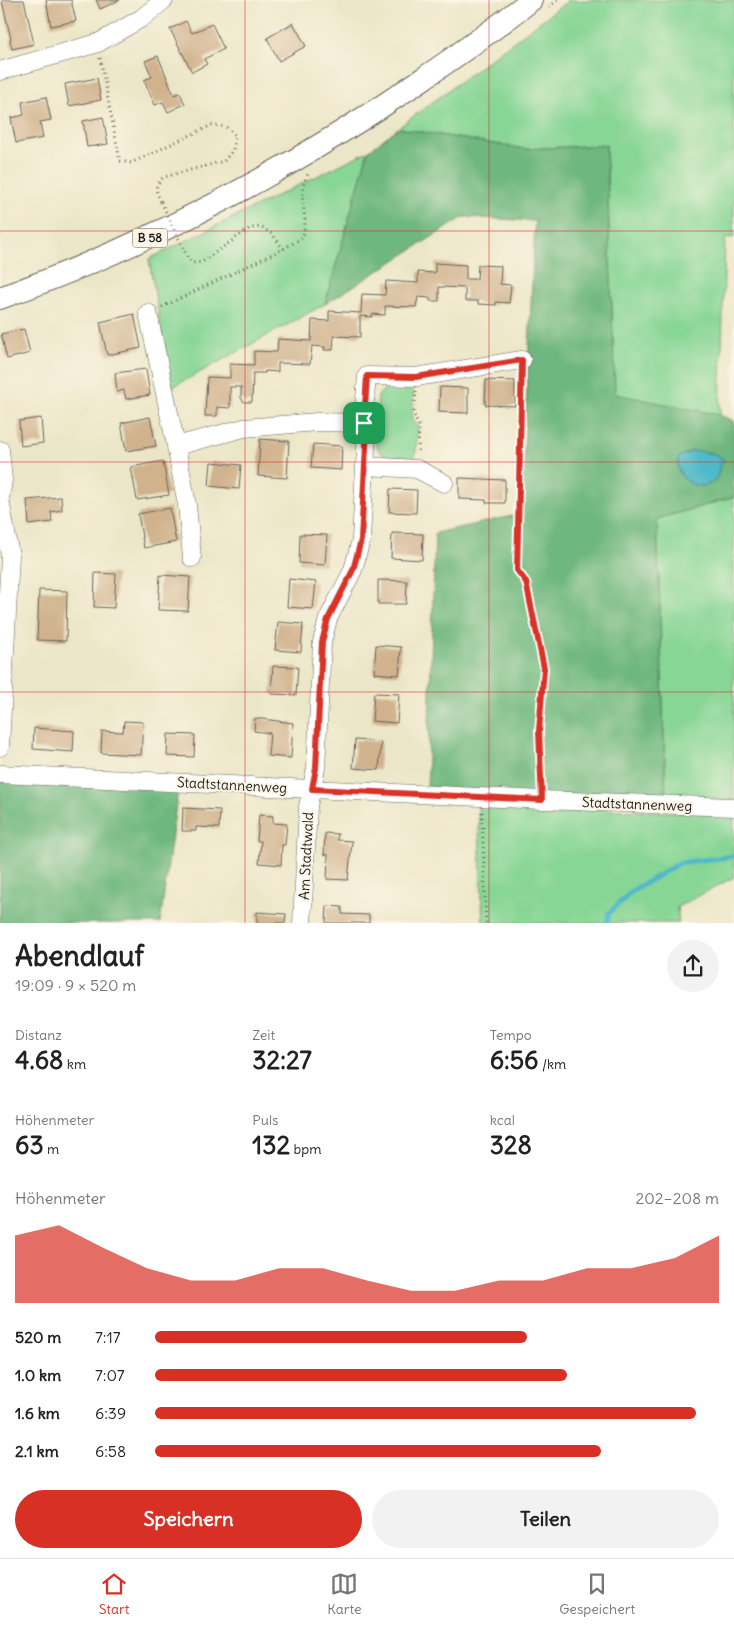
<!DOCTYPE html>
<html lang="de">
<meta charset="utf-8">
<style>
body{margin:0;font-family:Delius,sans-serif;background:#f2f2f2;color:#222;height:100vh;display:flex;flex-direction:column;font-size:19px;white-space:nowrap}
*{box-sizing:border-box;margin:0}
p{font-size:16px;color:#767676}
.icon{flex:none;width:28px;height:28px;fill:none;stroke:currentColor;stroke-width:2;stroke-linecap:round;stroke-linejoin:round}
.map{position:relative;height:923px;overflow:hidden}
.panel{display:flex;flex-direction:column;background:#fff;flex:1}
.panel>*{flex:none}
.pin{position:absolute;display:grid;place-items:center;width:42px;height:42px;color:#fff;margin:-21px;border-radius:10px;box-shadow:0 2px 8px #0006}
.round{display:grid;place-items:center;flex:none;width:52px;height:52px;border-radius:26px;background:#f2f2f2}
.headline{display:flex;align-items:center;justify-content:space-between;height:85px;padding:0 15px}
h1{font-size:28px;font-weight:800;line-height:38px}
.stats{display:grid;grid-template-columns:repeat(3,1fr);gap:8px;height:85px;padding:5px 15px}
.stats div{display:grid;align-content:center}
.stats b{font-size:25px;font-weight:800}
.stats small{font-size:14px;font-weight:400}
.stats p{font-size:14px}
.chart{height:140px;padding:10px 15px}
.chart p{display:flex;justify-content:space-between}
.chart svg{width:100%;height:90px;margin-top:5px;fill:#d93025;opacity:.7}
.primary-button{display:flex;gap:10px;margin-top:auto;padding:10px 15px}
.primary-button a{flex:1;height:58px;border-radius:30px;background:#d93025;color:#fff;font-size:20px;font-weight:800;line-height:58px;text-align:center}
.primary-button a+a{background:#f2f2f2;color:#222}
ul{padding:0 15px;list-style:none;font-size:16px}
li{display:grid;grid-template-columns:80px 60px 1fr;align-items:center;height:38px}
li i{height:12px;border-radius:6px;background:#d93025}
.tab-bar{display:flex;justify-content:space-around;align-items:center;height:70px;border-top:1px solid #e0e0e0;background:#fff;font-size:14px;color:#767676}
.tab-bar a{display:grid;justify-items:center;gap:2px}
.tab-bar .on{color:#d93025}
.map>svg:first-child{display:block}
.green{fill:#88d695;stroke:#527958}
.forest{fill:#6eb77e;stroke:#456a4d}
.water{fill:#4db9c9;stroke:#346a72}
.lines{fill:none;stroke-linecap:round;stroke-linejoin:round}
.stream{stroke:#4db9c9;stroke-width:5}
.building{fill:#d0b28d}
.minor-casing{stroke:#656358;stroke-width:19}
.major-casing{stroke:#656358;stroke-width:24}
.path{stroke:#656358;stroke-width:3;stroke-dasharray:1 4;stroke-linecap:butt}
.minor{stroke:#fff;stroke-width:18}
.major{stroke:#fff;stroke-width:22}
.path-bridge{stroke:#656358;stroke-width:3;stroke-dasharray:1 4;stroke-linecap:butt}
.route-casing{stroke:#fff;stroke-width:10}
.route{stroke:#d93025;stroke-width:6}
.grid{fill:none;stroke:#d62828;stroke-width:1;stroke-opacity:0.55}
.labels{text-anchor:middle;stroke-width:4;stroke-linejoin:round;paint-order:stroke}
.shield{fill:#fcf5e5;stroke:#5f5d58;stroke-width:1}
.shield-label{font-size:12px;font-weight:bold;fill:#1c1c1c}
.street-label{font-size:14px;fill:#1c1c1c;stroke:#fcf5e5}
</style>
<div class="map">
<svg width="734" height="923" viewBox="0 0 734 923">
<rect width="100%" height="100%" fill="#fcf5e5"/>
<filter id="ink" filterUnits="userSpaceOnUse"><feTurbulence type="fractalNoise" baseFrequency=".02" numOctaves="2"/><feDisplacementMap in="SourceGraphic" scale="10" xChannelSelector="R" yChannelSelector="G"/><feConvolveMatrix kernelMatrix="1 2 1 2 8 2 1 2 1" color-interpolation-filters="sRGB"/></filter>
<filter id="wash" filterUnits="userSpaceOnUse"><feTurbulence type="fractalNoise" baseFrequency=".0096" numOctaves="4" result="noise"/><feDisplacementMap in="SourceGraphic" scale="20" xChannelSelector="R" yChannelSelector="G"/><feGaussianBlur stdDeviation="1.12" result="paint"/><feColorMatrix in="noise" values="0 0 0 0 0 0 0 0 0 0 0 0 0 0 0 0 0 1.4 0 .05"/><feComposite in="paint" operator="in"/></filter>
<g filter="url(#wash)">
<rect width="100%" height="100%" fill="#ece6c8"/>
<path class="green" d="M569,0H734V237L725,239L720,415L615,394L606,145L524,149L398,128Z
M368,151L325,304L171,388L149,259Z
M414,384L412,417L418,428L415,458L388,456L380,452L376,444L378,396L385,388L394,385Z
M734,497V800H666L657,519Z
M478,804L734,815V877L677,907L679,923H483Z"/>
<path class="forest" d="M398,128L524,149L606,145L615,394L720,415L734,421V497L657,519L666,800L427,792L435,533L521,514L535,221L464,217L325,304L368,151Z
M0,781L178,790L160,923H0Z"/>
<path class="water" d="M692,451C704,452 717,452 725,461L720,463C719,468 719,474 716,478C704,496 671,480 679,457Z"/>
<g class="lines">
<path class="stream" d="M607,923L609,913L632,891L679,863L734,856"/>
</g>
<g id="blocks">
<path class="building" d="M5,0H24L34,44L12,49L10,39H11L2,1Z
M46,0H71L76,21L51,26Z
M96,0H120L100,9Z
M186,21L192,33L212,24L224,49L204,59L207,64L192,72L170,29Z
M293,23L306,46L279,61L267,38Z
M158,56L174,95L180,93L185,104L168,112L163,102L155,105L144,80L152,77L145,61Z
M97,78L101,100L69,106L65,84Z
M46,97L51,120L40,122L43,138L16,143L11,118L24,115L22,102Z
M103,117L108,144L87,147L83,121Z
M435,263L466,265V279H477L478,265L501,266L500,284L511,285L509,303L496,302V305L478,304V301H465V288L439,287V301H430V298L418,297L416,307L385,306V315L372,314V317L360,316V337L334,336L333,350H324L325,347L312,346L310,364L278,363V372L265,371V373H253L252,402H244L241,398V387H230V408L217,407V416H205L207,377L230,378V364L254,365V351L277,352L278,339L311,341L312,320L329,321V311L361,313L362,294L385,295L386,281L418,283V272L435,273Z
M134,314L141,348L107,355L100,322Z
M24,329L30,353L7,359L1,334Z
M146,369L150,395L126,399L124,390L117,392L115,373Z
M486,380L515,381V406L485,405Z
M440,387L468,388V413L439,412Z
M150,417L156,446L126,451L121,423Z
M41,418L43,443L21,446L19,421Z
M260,439L289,441L287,478L258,476Z
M313,444L342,446L341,470L311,468Z
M163,461L169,495L137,500L131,467Z
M211,462L241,465L239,489L209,486Z
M459,478L505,480V503H486V500L459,499Z
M390,489L417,490L416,513L389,512Z
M61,497L62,510L51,512L52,522L29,525L27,500Z
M170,508L176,542L144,548L138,514Z
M392,533L423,534L422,560L391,558Z
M300,534L327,535L325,565L299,563Z
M95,573L116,574L114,608L94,607Z
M160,575L190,577L188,611L158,610Z
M289,579L316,582L313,609L287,607Z
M378,580L407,581L406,604H378Z
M39,590L67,591L66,641L37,640Z
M278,622L303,624L301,652L275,650Z
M376,645L401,647L399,675L374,673Z
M273,666L298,667L296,695L271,694Z
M374,693L399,694L397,723L372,721Z
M255,718L293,723L291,758L268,756L270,733L254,731Z
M124,721L143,722L141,755L101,753L102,731L123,732Z
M34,728L74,731L73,752L33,749Z
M168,734L195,735L194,757L167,756Z
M355,740L381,742L379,770L353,768Z
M183,808L220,810L219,828L196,827V831H182Z
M259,815L273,816V823L287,824L285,845H282L281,865L259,863L261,841H257Z
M325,833L338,834L337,840L352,841L348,880L327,879L328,855L324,854Z
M327,906L342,907V914L369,915V923H326Z
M257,912L286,914L285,923H257Z"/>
</g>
</g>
<g filter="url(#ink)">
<use href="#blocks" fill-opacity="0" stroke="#656358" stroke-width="1"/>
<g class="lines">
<g class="minor-casing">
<path id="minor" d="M0,71L98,43L142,18L164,0
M148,313L176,446L244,428L317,422L363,423L367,429L361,540L353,570L328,619L322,642L316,768L308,806L302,923
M363,423L367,376L416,377L522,360
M176,446L187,505L192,558
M0,450L3,480L0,500L10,555L0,747
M366,466L417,469L444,483
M0,774L542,800L734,807"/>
</g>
<g class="major-casing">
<path id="major" d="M0,298C151,244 292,169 424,78C460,53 497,28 531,0"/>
</g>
<path class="path" d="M549,7L558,0
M100,58L120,161L131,163L212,125L226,127L235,135L233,150L224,161L164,177C153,187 156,190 161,202
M187,256L192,263L202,262L250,228L262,227L273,235L283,249
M162,307L283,249L302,238C311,218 295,195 308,174
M522,376L517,570L526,582L544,668L539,731L541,784
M416,391L414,415L419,427L418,454
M482,812L486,923"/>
<use href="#minor" class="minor"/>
<use href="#major" class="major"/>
<path class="path-bridge" d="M161,202L187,256"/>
</g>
</g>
<g class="lines" filter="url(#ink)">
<g class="route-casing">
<path id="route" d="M522,360L517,570L526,582L544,668L539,731L542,800L312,789L316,768L322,642L328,619L353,570L361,540L367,428L364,423L367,376L416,377Z"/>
</g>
<use href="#route" class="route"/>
</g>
<path class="grid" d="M245,0V923M489,0V923M0,231H734M0,462H734M0,692H734"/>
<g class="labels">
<rect class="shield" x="132.5" y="228.5" width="35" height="19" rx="4"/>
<g class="shield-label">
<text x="150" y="242">B 58</text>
</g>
<g class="street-label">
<text transform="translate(232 785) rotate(3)" y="5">Stadtstannenweg</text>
<text transform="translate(637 804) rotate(2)" y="5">Stadtstannenweg</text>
<text transform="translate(306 856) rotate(-87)" y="5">Am Stadtwald</text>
</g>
</g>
</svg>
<div class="pin" style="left:364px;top:423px;background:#1e9e55"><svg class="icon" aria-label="arrive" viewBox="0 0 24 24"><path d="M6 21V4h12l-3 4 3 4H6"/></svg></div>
</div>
<section class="panel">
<div class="headline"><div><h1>Abendlauf</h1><p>19:09 · 9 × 520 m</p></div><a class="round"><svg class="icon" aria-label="share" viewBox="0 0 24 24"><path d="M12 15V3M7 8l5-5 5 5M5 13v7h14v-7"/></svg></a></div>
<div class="stats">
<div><p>Distanz</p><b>4.68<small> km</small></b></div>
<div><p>Zeit</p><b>32:27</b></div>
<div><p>Tempo</p><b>6:56<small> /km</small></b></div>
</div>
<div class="stats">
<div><p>Höhenmeter</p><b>63<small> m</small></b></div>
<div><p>Puls</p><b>132<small> bpm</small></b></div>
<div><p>kcal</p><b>328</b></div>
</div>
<div class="chart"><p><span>Höhenmeter</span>202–208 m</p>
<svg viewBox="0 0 160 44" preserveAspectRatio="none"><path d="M0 44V11L10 6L20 17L30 27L40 33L50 33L60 27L70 27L80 33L90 38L100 38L110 33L120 33L130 27L140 27L150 22L160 11V44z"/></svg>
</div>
<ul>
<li><b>520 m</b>7:17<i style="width:66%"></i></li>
<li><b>1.0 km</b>7:07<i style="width:73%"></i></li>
<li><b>1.6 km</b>6:39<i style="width:96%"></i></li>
<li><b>2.1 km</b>6:58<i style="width:79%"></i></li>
</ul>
<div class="primary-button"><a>Speichern</a><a>Teilen</a></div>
</section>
<nav class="tab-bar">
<a class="on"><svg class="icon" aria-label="home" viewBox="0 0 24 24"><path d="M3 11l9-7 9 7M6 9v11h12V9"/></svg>Start</a>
<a><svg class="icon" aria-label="map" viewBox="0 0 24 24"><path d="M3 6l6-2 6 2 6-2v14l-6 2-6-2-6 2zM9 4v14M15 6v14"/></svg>Karte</a>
<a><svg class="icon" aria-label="saved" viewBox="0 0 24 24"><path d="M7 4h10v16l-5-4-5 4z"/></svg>Gespeichert</a>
</nav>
